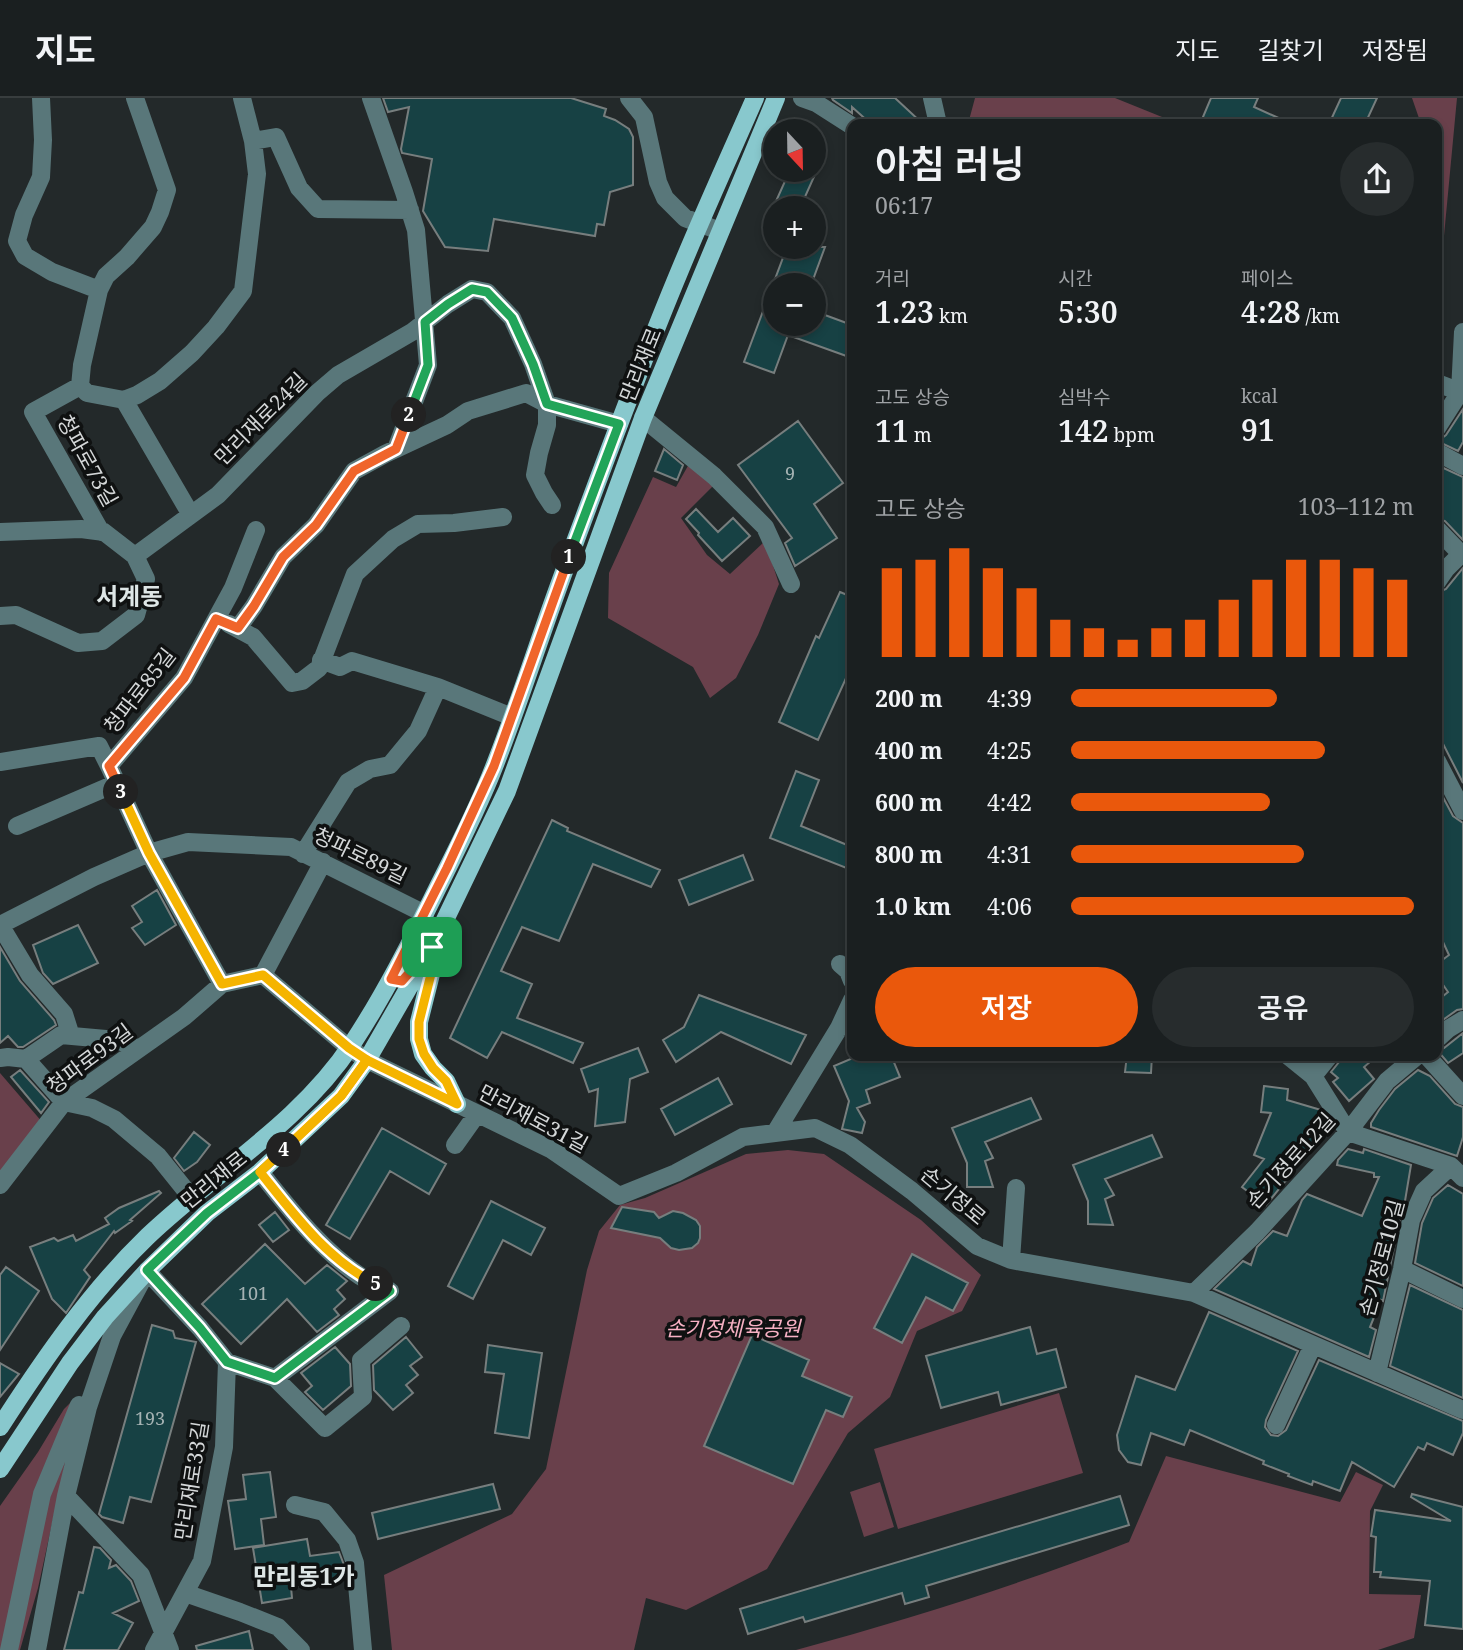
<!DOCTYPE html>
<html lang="ko">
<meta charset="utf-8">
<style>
body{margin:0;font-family:"Noto Serif","Noto Sans KR",serif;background:#272c2d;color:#f1f3f6;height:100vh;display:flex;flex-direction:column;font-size:26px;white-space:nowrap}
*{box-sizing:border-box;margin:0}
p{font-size:23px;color:#9fa2a5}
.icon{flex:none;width:38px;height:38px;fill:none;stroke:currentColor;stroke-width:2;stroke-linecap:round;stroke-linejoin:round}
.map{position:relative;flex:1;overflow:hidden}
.sheet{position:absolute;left:847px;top:21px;width:595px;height:942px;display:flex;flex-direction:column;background:#1a1f20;border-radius:14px;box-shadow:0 4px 10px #0003,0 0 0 2px #383d3e}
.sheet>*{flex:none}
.needle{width:46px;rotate:158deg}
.tools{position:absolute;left:763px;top:21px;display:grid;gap:14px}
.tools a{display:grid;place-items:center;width:63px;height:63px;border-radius:50%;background:#1a1f20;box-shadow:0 4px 10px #0003,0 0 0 2px #383d3e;font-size:35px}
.pin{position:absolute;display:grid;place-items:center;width:60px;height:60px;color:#fff;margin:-30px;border-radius:14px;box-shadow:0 4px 10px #0006}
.km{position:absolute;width:35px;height:35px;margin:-18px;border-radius:50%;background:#222;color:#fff;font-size:19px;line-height:35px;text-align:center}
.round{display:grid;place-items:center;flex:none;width:74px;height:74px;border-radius:37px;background:#272c2d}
.overview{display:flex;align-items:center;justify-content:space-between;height:119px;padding:0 28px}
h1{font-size:38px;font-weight:600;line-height:52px}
.stats{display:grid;grid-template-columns:repeat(3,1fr);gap:10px;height:119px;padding:7px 28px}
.stats div{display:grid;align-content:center}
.stats b{font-size:30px;font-weight:600}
.stats small{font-size:19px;font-weight:400}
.stats p{font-size:19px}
.chart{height:196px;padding:14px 28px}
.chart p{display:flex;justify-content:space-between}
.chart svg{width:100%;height:126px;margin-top:7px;stroke:#ea580c;stroke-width:6}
.cta{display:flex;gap:14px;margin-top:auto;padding:14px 28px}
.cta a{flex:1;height:80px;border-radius:42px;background:#ea580c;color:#fff;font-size:28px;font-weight:600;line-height:80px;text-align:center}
.cta a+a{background:#272c2d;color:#f1f3f6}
ul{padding:0 28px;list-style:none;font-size:23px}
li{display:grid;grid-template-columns:112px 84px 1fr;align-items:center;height:52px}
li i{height:18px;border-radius:9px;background:#ea580c}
header{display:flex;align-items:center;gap:42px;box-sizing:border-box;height:98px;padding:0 35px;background:#1a1f20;border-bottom:2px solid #383d3e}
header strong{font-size:33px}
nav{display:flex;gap:38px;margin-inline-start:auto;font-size:24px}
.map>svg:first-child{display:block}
.green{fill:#69404b}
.building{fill:#174144;stroke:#777e7e;stroke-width:2}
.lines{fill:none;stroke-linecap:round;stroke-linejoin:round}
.minor{stroke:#59777a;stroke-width:18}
.major{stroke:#88c8cd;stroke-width:18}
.split-1-casing{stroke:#fff;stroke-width:14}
.split-2-casing{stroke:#fff;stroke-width:14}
.split-3-casing{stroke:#fff;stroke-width:14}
.split-4-casing{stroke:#fff;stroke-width:14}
.split-5-casing{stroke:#fff;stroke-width:14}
.split-6-casing{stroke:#fff;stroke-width:14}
.split-1{stroke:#f0652b;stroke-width:9}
.split-2{stroke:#22a559;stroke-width:9}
.split-3{stroke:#f0652b;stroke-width:9}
.split-4{stroke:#f5b400;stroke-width:9}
.split-5{stroke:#22a559;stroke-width:9}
.split-6{stroke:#f5b400;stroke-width:9}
.labels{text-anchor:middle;stroke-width:7;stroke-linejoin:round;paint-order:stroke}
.number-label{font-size:18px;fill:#a5b2b3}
.street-label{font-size:21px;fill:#d4d7d8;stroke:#0f1111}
.park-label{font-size:21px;font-style:italic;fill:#f7b0c3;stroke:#0f1111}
.quarter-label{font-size:24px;font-weight:bold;fill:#dee6e6;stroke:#0f1111}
</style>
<header>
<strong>지도</strong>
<nav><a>지도</a><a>길찾기</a><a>저장됨</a></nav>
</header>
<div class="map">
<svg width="1463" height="1552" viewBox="0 0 1463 1552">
<rect width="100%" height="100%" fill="#23292a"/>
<path class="green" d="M975,0H1115L1167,21L1164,26H968Z
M1412,0H1457L1437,212V26H1421Z
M689,366L716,385L681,420L707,457L730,476L765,443L779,486L758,537L736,580L710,600L693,569L608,520L609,475L653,379L676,389Z
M0,975L43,1025L0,1079Z
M788,1052L824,1056L921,1122L981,1177L962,1213L917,1233L890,1299L848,1335L767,1471L686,1512L646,1500L634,1552H392L384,1477L512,1416L546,1371L587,1172L599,1133L620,1107L645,1100L746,1056Z
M1059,1295L1083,1375L898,1431L874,1351Z
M79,1302L38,1490L20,1552H0V1408L38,1354L64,1311L71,1304Z
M1166,1358L1340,1404L1356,1374L1383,1387L1370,1413L1369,1496L1421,1497L1414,1540L1378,1552H796C909,1521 1021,1486 1129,1444Z
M880,1384L894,1429L864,1439L850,1394Z"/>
<path class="building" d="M383,0H571L606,11L604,18L615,22L629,31L633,39V87L610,94L604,127L597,126L595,138L494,121L488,153L445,149L423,113L432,61L402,55L401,51L409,9L388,14Z
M832,0H895L923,26H871L852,9V15L833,2Z
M1211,0H1258L1254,9L1292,26H1200Z
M1341,0H1377L1365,26H1329Z
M790,72H817L800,110H773Z
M787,149H825L811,187H775V226H814V213L852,227V260L788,237L774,275L744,264Z
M1463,311V344L1458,353L1437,343V341L1442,340L1446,337Z
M798,323L843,385L814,406L837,440L795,468L785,445L792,440L738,367Z
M664,351L683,367L677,382L655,373Z
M1437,367L1463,379V442L1445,423L1437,420Z
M696,411L718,434L733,420L750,438L722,463L698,437L699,435L686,421Z
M1463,470V685L1437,634V495L1446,491Z
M840,494L852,499V567L818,642L779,624L816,538L819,540Z
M796,673L819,682L801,728L852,749V762L849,771L770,740Z
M1437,688L1453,718L1463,725V911L1457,912L1437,926V903L1448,894L1437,878V866L1449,857L1437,831Z
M552,722L568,730L567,733L660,772L651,789L593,766L559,843L522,829L501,873L532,886L517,920L583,945L573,965L502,934L487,960L450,940Z
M743,757L753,782L689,807L679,782Z
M157,792L176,827L145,847L132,830L142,824L132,808Z
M78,827L98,865L53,886L43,875L33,847Z
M0,849L20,883L54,922L56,927L23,949H18L8,938L0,945Z
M699,897L806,937L791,966L721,934L676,964L663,942L684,929Z
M1463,935V955L1448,965L1437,952L1444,950Z
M638,950L648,974L630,981L625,1024L595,1028L598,991L589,994L581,971Z
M860,957H891L900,979L866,992L870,1005L857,1010L865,1024L862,1035L842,1031L849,1003L834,968Z
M1127,957H1152L1151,975L1125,974Z
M1341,957H1378L1364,969L1374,981L1349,1003L1333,984L1338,980L1331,974L1339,964Z
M20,972L49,1004L41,1015L11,979Z
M1418,972L1430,978L1455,1006L1463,1009V1039L1457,1058L1371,1029V1025L1379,1012L1395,991Z
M718,980L732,1006L675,1037L661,1011Z
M1264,988L1288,991L1287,1002L1321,1012L1320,1018L1323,1019L1321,1027L1324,1028L1320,1040L1266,1107L1242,1089L1264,1061L1254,1057L1271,1015L1261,1014Z
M1031,1000L1041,1021L985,1044L993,1060L985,1063L993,1089H967V1065L952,1030Z
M382,1030L446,1066L429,1096L390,1073L350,1141L326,1127Z
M194,1034L210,1047L197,1064L184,1073L174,1060Z
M1152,1037L1162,1059L1105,1081L1114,1097L1105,1101L1113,1127L1088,1126V1103L1073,1067Z
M1348,1051L1363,1055L1364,1051L1411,1067L1404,1109L1400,1120L1383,1203L1381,1202L1370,1229L1376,1232L1369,1259L1214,1191L1243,1163L1251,1167L1257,1149L1273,1133L1287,1138L1302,1102L1307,1096L1362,1118L1379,1079H1374V1075L1337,1067L1338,1062Z
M1448,1087L1463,1096V1188L1415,1165L1422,1125L1433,1100Z
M159,1093L161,1095L130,1122L132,1123L115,1135L114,1133L84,1172L90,1179L66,1215L52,1201L30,1149L54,1140L58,1143L73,1137L76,1143L109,1126L105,1120L119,1110Z
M491,1103L545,1130L531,1157L503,1142L473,1201L448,1188Z
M622,1109L654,1114L659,1120L673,1113L683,1115L696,1122L700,1128V1140L698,1145L692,1150L679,1152L671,1150L660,1140L611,1130Z
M275,1114L289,1132L273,1144L259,1127Z
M265,1146L305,1186L327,1167L347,1183L337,1192L345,1201L334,1211L339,1217L317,1234L287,1201L241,1246L202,1206Z
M912,1156L968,1185L953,1213L926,1199L902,1245L874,1230Z
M6,1169L39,1193L0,1252V1177Z
M1410,1187L1463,1212V1300L1390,1268Z
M1209,1214L1298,1253L1266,1322L1265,1329L1271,1337L1278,1338L1286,1332L1319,1262L1463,1323V1335L1453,1357L1427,1345L1424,1352L1418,1349L1394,1389L1352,1364L1340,1393L1313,1383L1312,1387L1288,1378L1289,1376L1263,1366L1264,1363L1190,1332L1184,1347L1151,1335L1141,1367L1128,1364L1119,1352L1117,1337L1136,1278L1175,1292Z
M152,1227L173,1233L175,1240L196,1244L151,1404L130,1399L123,1425L102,1419L99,1416Z
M1030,1229L1037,1256L1056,1251L1066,1289L1001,1307L998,1294L941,1310L926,1258Z
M752,1237L809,1262L802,1278L852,1299L843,1319L826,1312L793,1386L704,1348Z
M406,1239L422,1259L410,1268L418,1277L406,1287L413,1295L393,1312L374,1292L373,1267Z
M488,1247L542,1255L529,1340L495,1335L504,1276L485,1274Z
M335,1249L350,1266L351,1288L323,1312L305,1294L312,1288L301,1275Z
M0,1265L19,1276L0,1299Z
M270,1374L276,1419L261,1421L264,1447L235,1451L228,1403L246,1401L243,1377Z
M493,1386L500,1411L378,1441L372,1415Z
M1412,1396L1463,1409V1531L1425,1527L1430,1483L1380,1479L1381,1474H1374L1376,1439L1371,1438L1375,1412L1451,1423L1411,1399Z
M1120,1398L1129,1427L926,1488L929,1499L905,1506L902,1495L805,1524L803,1519L748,1536L740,1511Z
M307,1441L310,1458L339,1454L344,1467L345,1481L291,1489L292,1500L262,1505L253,1450Z
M94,1449L100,1450L111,1462L109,1470L116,1467L131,1483L139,1503L113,1515L133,1525L118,1552H64L79,1494L83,1495Z
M249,1533L253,1552H197L196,1548Z"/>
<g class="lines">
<path class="minor" d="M41,0L43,42L41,79L24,117L17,143L25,158L52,174L99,192
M371,0L404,94L416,132L428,267L396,351
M629,0L644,19L658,84L665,100L685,120L720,133
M802,0L816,5L852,28
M932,0L938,26
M253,43L276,39L299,90L318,111L410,112
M1437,285L1463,295
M80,288L33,314L101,434
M1460,294L1463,234
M124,302L87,295L80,288L82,267L99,192L106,178L127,159L153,129L160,114L167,92L135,0
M643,320L714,378L765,429L791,486
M1437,330L1460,294
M1437,354L1463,368
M191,417L124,302L137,297L160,283L192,255L216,229L243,193L257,76L253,43L242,0
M1437,431L1461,456
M0,434L81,431L104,434L135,458L146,481L136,517L102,543L78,545L16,517L0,518
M135,458L218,397L317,295L338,277L412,234L448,206L472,191L487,194L512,220L533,266L547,306V327L539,355L535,377L544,395L552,407
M1437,484L1446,471L1463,454
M229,526L253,539L292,585L302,583L319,570L355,476L393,441L418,426L454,425L503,419
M238,530L254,508L283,459L316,427L354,373L385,356L447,327L468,313L526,295L547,306L619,326
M321,562L340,569L352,563L438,589
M1437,663L1463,713
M0,664L99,648L109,668L184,580L233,490L256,432
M109,668L149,755L222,886
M17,728L117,685
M303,756L348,684L370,671L390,667L418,633L438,589L512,619
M840,866L848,873L852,883
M263,877L349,950L367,962L552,1052L619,1098L676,1075L743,1039L815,1030L850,1047L912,1093L977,1148L1011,1162L1194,1195L1463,1312
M839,930L852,902
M71,938L64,916L30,877L0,827L94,779L149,755L188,744L291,749L425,816
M1437,941L1448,931L1463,922
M1287,957L1313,978
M1330,957L1313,978L1348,1034
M1426,957L1463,998
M0,960L8,959L26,961L64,1004L92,1010L114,1021L158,1058L191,1099
M26,961L61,937L117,942L139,951
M1348,1034L1451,1068L1463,1080
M775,1035L839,930L852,926
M455,1047L477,1016
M260,1074C290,1111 320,1151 360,1178C370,1184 381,1188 390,1193L275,1280
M0,1087L64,1004L184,919L222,886L263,877L323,764
M1011,1162L1016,1090
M1402,1171L1463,1201
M1194,1195L1257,1134L1348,1034L1387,983L1418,957
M227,1264L275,1280L325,1330L363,1299L361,1262L401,1228
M1377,1275L1402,1171L1411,1122L1424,1093L1451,1068
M1276,1327L1313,1247
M66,1398L141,1477L170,1552
M295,1407L324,1414L347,1442L355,1465L363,1552
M185,1495L240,1514L278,1529L301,1552
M9,1552L42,1396L79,1307
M37,1552L66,1398L88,1309L112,1238L147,1173L200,1230L227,1264L224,1349L202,1463L154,1552"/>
<path class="major" d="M432,855L431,876L419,924V941L423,956L433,970L446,983L457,1006
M0,1329C44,1261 90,1194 148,1138C215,1074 300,1025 352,946C385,896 412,842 438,789C458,749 478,710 494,669C521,601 542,531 568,463C604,365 640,268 680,172C704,114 730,57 755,0
M0,1371L70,1265L105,1219L147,1173L207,1115L260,1074L341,998L367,962L432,849L507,693L643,320L776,0"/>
</g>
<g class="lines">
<g class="split-1-casing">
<path id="split-1" d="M432,849L402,883L391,881L447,770L494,668L569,459"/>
</g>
<g class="split-2-casing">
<path id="split-2" d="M409,317L428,267L425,224L448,206L472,191L487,194L512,220L533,266L547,306L619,326L569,459"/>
</g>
<g class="split-3-casing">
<path id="split-3" d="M121,694L109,668L184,580L216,521L238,530L254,508L283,459L316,427L354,373L396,351L409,317"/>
</g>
<g class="split-4-casing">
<path id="split-4" d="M121,694L149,755L222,886L263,877L349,950L367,962L341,998L284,1052"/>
</g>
<g class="split-5-casing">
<path id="split-5" d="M284,1052L260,1074L207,1115L147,1172L200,1230L227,1264L275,1280L390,1193L376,1186"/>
</g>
<g class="split-6-casing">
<path id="split-6" d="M376,1186C327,1162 293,1115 260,1074L341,998L367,962L457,1006L446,983L433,970L424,956L419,941V924L431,876L432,849"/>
</g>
<use href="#split-1" class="split-1"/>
<use href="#split-2" class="split-2"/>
<use href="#split-3" class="split-3"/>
<use href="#split-4" class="split-4"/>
<use href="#split-5" class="split-5"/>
<use href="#split-6" class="split-6"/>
</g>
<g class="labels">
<g class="number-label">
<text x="790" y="382">9</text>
<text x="253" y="1202">101</text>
<text x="150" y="1327">193</text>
</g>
<g class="street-label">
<text transform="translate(641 267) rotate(-68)" y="7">만리재로</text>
<text transform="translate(261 321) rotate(-45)" y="7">만리재로24길</text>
<text transform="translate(87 363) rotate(61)" y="7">청파로73길</text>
<text transform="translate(140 593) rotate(-52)" y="7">청파로85길</text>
<text transform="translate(360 758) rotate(26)" y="7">청파로89길</text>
<text transform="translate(90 961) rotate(-37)" y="7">청파로93길</text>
<text transform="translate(533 1021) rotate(28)" y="7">만리재로31길</text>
<text transform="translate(1291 1063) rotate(-48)" y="7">손기정로12길</text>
<text transform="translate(214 1082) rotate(-39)" y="7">만리재로</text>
<text transform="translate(953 1098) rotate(40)" y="7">손기정로</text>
<text transform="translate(1382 1160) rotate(-75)" y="7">손기정로10길</text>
<text transform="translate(192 1383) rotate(-81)" y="7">만리재로33길</text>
</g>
<g class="park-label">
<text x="733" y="1238">손기정체육공원</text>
</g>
<g class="quarter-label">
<text x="129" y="507">서계동</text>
<text x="304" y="1487">만리동1가</text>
</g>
</g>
</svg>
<div class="tools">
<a><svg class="needle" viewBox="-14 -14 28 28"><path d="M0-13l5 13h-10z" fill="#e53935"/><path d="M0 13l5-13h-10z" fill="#9fa2a5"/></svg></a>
<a>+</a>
<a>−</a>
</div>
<div class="pin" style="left:432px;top:849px;background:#1e9e55"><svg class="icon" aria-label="arrive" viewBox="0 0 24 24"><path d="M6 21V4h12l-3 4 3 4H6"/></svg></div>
<b class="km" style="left:569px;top:459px">1</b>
<b class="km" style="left:409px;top:317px">2</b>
<b class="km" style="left:121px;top:694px">3</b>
<b class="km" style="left:284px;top:1052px">4</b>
<b class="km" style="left:376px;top:1186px">5</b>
<section class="sheet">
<div class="overview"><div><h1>아침 러닝</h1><p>06:17</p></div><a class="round"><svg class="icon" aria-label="share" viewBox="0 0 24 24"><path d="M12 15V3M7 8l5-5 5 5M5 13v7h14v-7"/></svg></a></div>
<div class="stats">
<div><p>거리</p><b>1.23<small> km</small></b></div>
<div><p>시간</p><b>5:30</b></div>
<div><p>페이스</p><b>4:28<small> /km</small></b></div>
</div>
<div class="stats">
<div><p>고도 상승</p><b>11<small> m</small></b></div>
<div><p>심박수</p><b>142<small> bpm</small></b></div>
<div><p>kcal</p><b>91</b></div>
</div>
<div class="chart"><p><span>고도 상승</span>103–112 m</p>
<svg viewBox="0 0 160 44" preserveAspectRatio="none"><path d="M5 44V13M15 44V10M25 44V6M35 44V13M45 44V20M55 44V31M65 44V34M75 44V38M85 44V34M95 44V31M105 44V24M115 44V17M125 44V10M135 44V10M145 44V13M155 44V17"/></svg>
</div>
<ul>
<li><b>200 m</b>4:39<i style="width:60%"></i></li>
<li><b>400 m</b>4:25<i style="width:74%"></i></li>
<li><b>600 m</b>4:42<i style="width:58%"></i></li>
<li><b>800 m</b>4:31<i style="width:68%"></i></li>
<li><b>1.0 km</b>4:06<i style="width:100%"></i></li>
</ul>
<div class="cta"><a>저장</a><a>공유</a></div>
</section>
</div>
